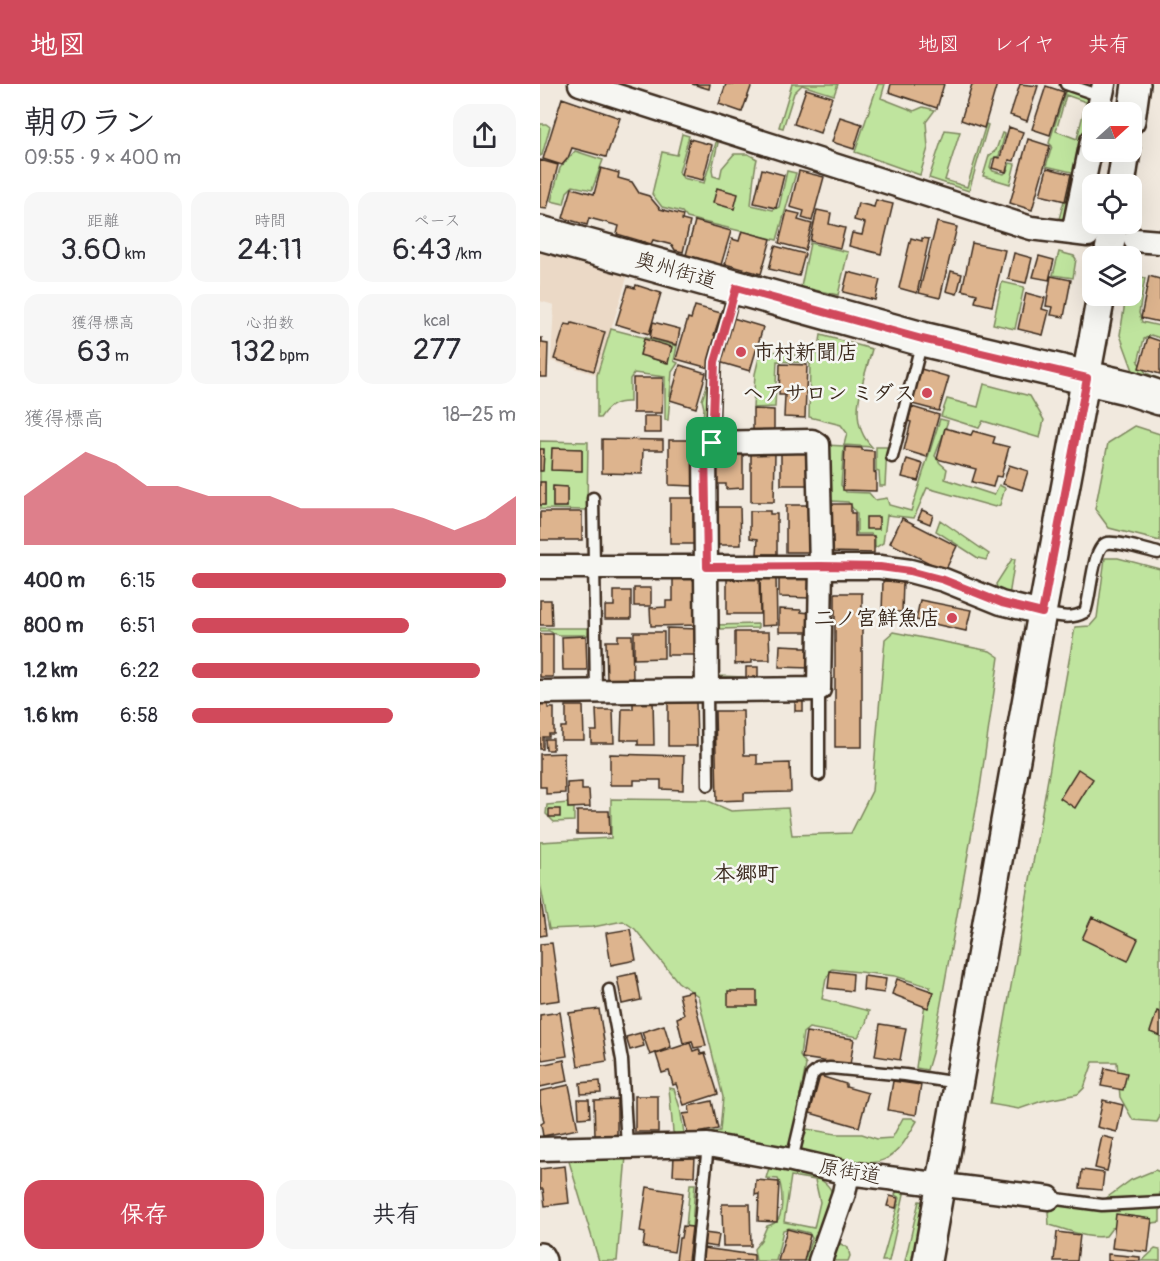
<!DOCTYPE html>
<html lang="ja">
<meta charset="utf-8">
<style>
body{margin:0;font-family:Pangolin,"Klee One",sans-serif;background:#f7f7f7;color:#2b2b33;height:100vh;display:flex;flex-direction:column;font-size:22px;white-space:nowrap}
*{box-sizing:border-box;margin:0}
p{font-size:20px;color:#7c7c81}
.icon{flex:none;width:33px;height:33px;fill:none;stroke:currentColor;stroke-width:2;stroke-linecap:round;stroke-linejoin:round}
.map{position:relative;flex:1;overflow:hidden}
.panel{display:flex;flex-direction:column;background:#fff;width:540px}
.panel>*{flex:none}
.needle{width:39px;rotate:69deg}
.tools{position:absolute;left:542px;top:18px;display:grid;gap:12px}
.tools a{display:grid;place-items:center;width:60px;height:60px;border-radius:12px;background:#fff;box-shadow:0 6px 24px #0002;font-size:30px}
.pin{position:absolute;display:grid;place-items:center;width:51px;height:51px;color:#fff;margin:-26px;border-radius:12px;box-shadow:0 3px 9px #0006}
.round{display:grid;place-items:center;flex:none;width:63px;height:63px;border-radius:18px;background:#f7f7f7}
.overview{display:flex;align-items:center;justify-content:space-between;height:102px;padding:0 24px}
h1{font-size:33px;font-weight:600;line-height:45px}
.figures{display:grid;grid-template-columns:repeat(3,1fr);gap:9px;height:102px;padding:6px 24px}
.figures div{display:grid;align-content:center;border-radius:15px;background:#f7f7f7;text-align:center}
.figures b{font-size:30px;font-weight:600}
.figures small{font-size:16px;font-weight:400}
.figures p{font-size:16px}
.chart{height:168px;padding:12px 24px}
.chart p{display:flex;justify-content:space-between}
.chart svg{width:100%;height:108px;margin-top:6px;fill:#d1495b;opacity:.7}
.button{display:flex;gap:12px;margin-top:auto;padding:12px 24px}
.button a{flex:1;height:69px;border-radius:18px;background:#d1495b;color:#fff;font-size:24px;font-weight:600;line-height:69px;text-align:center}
.button a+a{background:#f7f7f7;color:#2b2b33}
ul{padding:0 24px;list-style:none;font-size:20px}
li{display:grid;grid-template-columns:96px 72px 1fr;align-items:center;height:45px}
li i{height:15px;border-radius:8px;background:#d1495b}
header{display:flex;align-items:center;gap:36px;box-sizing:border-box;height:84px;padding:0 30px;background:#d1495b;color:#fff}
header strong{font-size:28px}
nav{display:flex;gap:33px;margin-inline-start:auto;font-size:21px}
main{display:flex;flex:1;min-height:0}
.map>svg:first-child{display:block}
.built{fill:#ebd9c6}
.green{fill:#bfe49e;stroke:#7d875e;stroke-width:1.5;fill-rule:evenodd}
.building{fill:#ddb48e;stroke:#3b2a1e;stroke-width:1.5}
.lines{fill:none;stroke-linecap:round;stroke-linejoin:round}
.service-casing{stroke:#3b2a1e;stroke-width:15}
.minor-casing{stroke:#3b2a1e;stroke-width:27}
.tertiary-casing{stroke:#3b2a1e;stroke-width:32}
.primary-casing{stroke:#3b2a1e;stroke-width:38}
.service{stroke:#f6f6f2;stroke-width:10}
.minor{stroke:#f6f6f2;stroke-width:22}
.tertiary{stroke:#f6f6f2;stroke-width:27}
.primary{stroke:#f6f6f2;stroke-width:33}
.route-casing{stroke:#fff;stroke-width:12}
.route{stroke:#d1495b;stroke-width:8}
.poi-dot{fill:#d1495b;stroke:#f6f6f2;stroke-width:2}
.labels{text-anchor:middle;stroke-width:5;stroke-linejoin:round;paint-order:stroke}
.street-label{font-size:21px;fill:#3b2a1e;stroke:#f6f6f2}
.poi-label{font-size:21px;font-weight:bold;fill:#3b2a1e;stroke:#f6f6f2;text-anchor:end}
.neighbourhood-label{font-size:22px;font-weight:bold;fill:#3b2a1e;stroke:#f6f6f2}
</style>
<header>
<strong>地図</strong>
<nav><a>地図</a><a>レイヤ</a><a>共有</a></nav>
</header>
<main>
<section class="panel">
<div class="overview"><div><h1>朝のラン</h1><p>09:55 · 9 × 400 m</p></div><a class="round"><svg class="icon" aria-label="share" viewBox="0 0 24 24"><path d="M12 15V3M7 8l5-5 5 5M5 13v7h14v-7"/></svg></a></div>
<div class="figures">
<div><p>距離</p><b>3.60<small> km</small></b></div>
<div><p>時間</p><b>24:11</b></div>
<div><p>ペース</p><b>6:43<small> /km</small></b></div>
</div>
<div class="figures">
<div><p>獲得標高</p><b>63<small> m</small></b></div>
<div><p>心拍数</p><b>132<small> bpm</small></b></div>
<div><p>kcal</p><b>277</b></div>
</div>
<div class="chart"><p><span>獲得標高</span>18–25 m</p>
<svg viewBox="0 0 160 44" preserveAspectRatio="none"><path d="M0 44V24L10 15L20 6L30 11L40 20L50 20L60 24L70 24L80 24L90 29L100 29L110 29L120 29L130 33L140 38L150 33L160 24V44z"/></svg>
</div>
<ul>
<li><b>400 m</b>6:15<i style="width:97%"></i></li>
<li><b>800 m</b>6:51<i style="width:67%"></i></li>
<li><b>1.2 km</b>6:22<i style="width:89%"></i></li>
<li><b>1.6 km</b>6:58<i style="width:62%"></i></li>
</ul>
<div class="button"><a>保存</a><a>共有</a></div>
</section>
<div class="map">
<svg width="620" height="1177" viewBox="0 0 620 1177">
<rect width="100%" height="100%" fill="#f1e9de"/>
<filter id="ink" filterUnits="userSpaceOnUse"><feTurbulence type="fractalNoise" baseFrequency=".0167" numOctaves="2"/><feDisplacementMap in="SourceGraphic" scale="12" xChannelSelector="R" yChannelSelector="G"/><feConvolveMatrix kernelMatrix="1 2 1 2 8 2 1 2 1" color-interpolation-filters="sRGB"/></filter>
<g filter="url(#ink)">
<path class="built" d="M0,161L89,187L57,291L11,277L14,221L0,217Z"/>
<path class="green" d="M252,0H298L294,11L262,1L254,9L243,44L239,43Z
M338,0H345L341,14L374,27L383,23L395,26L386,38L388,64L380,91L315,68Z
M526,5L554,14L529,130L524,134L519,135L532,88L506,82L512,62L509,59ZM526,11L546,18L537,55L516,47Z
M0,40H6L10,43L2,71L0,72Z
M446,40L448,41L429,107L389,94L405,46L420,48L405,96L427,103Z
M462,49L465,50L459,72L452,75L450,83L453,87L464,90L467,87L470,79L475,80L470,100L443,92L449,72L456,66Z
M142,50L149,52L139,88L143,94L164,99L177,55L178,59L172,85L173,92L180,94L182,84L194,70H208L217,75C213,91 213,105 211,121L233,126L239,123L247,87L256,89L237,156L147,134L142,128L122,123L112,110L122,68L137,71Z
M35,67L63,76L52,106L33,102L27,108L24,120L11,117L20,84Z
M270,159L308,168L298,211L261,203Z
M519,168L534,172L536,175L533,194L513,191Z
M591,190L605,194L599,229L602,238L620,242V254L611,251L604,255L598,278L606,289L620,295V299L595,292L580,251L586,212H591Z
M462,198L484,203L475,245L453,240Z
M71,245L137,262L134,277L138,279L132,288L128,336H125V293L94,289L90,295V318C76,317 68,322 60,334H57V291ZM104,256L127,279L100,271Z
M281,251L332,265C324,297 305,336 332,363L304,361L307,349L301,341L269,333L270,279L237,277L235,323L213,324L215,290L221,265L271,274L272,268L278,270Z
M171,290L169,353L151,352L154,345L163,335L164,324L162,316Z
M444,300L490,312L504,336L500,354L443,337L439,344L401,332L407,315L438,323Z
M400,335L408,337L395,372L400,379L407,385L405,395L454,411L459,401L465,404L460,421L455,423L387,404L374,434L347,431L343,459L335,464V454L331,450H317V430L308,418L292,417L289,420L285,361L304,362L301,401L306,408L329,409L335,416L347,414L349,421L371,427Z
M595,342L620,350V457L569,444L555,425L568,359Z
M0,357L48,358L47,426L0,425V421H5V398H0V387L3,386L4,366L0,365ZM12,365H42V387L12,386ZM13,403H27V423H13Z
M336,363H347L345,402H340L339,388L336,387Z
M400,436L449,470L446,476L438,474L396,447Z
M565,474H578L620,485V1033L617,1038L593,1036L580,1013L577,978H553L544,1004L538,1010L502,1017L479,1025L450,1020L535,543L550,542L557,534Z
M472,475H475L469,512L458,507L456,500Z
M218,540V544L178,545L179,592L203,593L204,596H174V541Z
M0,544H49L48,551H18L9,547H0Z
M353,548L450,567L459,573L440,704L392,969L387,986L376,984L384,926L390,903L355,892L292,885L286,895L282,915L329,927L326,939L318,953L269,944L263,949L260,972L266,981L251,1060L247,1067L137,1052L133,1048L129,1004L134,1005L140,1024L144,1049L158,1050L180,1047L183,1013L158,912L138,898L95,845L83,837L53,843L9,845L0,799V758L71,754V715L166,716L191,727L248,724L252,751L311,749L332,707L345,555Z
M28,719V724H34V737L14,738L6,730L7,721Z
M363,1034H372L377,1037C369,1050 362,1065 349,1073C329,1087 286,1074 263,1070L261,1066L267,1045L296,1050H322L337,1055L352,1054Z
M86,1072L77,1177H59L28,1074Z
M229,1084C249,1088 291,1088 293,1114L272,1177H264L272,1154L269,1149L249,1144L243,1146L236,1177H216L214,1165L221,1156L227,1142C232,1141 236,1139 239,1134C243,1125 243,1103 238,1095L226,1094ZM251,1092L275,1096L280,1118L274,1144L244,1138Z
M615,1086L620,1088V1138L572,1144L566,1152C547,1156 528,1145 509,1141L508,1128L521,1120L546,1115H565L591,1096Z
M150,1100H155L152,1143H146Z
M358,1104L363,1106L364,1110L349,1177H342L360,1114L355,1111Z
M379,1117L385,1118L373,1177H365Z
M299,1159L308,1164L310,1172L308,1177H289L294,1161Z
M615,1165L620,1166V1177H602Z"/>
<path class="building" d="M152,0H170L169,5Z
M186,0H212L202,28L179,20Z
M351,0H404L397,24L349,8Z
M432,0H457L444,44L421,36Z
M480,0L498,2L487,37L470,31Z
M506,2L524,8L510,51L492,45Z
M266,5L292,13L280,49L254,40Z
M22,14L80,34L66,73L32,64L28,74L22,81L3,75Z
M300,33L322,40L314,65L292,58Z
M469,43L483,48L474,77L469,76L466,88L452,84L455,73L460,74Z
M150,55L172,61L163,96L141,91Z
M488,55L510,62L492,126L470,119Z
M0,76L18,81L7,125L0,124Z
M61,84L79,89L78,94L92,98L99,109L109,112L120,125L143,131L142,136L150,138L143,168L135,166L132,161L113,156L111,160L77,150L79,142L49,134L47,141L23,134L32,104L54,110Z
M507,84L531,90L525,117L500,111Z
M222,85L244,91L236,124L214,119Z
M259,87L284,93L272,137L262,134L264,127L250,123Z
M177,104L198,110L194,125L173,119Z
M336,116L353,120L341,170L309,162L312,149L322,151L325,139L314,136L318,119L334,123Z
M277,126L291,129L289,140L305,144L300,164L270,157Z
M247,127L260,130L258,136L272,140L265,166L239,159Z
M155,137L191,147L181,181L146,171Z
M397,138L417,143L400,214L379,209Z
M202,147L231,155L221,190L185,180L192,155L199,157Z
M371,154L382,157V154L389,155L377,209L359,204Z
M432,159L465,166L452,222L435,218L437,210L422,206Z
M235,162L265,170L259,192L229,185Z
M474,169L492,174L486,199L468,195Z
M499,172L514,176L509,196L493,193Z
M411,187L422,190L417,210L406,207Z
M308,188L340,196L335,216L303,208Z
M511,192L531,196L524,233L511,231L513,223L506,222Z
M609,192L620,195V238L601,234Z
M96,201L121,209L109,250L76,240L88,202L95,204Z
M486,209L505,214L502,225L509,227L503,251L478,245Z
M155,222L181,229L174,251L178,252L169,284L136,275L148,234L151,235Z
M193,234L223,243L210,287L179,278Z
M113,238L140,245L137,261L110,254Z
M32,239L65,248L54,287L14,275L25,240L31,241Z
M608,253L620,257V290L599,284Z
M0,254H2V259L8,260L7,293H0Z
M104,255L132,263L128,279L100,271Z
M240,280L267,281L265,334L244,333L245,311H239Z
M140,281L166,289L156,324L130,316Z
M381,285L409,293L399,327L372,320Z
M93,294H123L122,329H93Z
M372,323L399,331L387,373L364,366L371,338L368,337Z
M213,325L234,326V350H213Z
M104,332H121V349H104Z
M405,344L431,351L433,347L455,353L453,359L469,363L461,393L456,392L453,403L432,398L436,385L397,375Z
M62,355L123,356V366H103L102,390L62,389Z
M129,356H155L154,402L129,401Z
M305,363L322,364V366L334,367V388L336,389V407L303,406Z
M12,364L42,365V387L11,386Z
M0,365H4L3,387H0Z
M177,367H203V404L186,405V400H177Z
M241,367H268V401H241Z
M211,369H235L234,418H211Z
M367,375L383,380L378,397L362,393Z
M469,381L488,387L482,406L463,400Z
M0,398H5V421H0Z
M13,402L27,403V423H13Z
M130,414H154V460H130Z
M290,420H311V429H315V452H334V469L289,468Z
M246,421H269L270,468H246Z
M176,423H200L201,461H176Z
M382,426L393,431L390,440L378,435Z
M210,427H230V430H237V470H217L218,455L210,454Z
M0,428H42V456H0Z
M326,433H339V445H326Z
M362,434L417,462L405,487L350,459Z
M239,491L270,494L269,514L239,513Z
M219,492L220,530H187V493Z
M220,492H236L237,541L221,542Z
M160,493L161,541L111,542L110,524L126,523V517H133V494Z
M343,497H363L362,528H342Z
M94,504H111V522H94Z
M74,507H91V535H65V522H74Z
M295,509H322V663H295Z
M0,516H11L12,541H0Z
M380,516L431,526L426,547L376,536Z
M239,525L261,526V528L270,529L269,548H239Z
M127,544L160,545V571H127Z
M94,548H124V574L94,575Z
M195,548H229L230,576H212V579L195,580Z
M0,550H13V593H0Z
M78,551H92L93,597H67L66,557H78Z
M46,552L47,586H23L22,553Z
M240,561L261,562V564H271L270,584L239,583Z
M206,583H218V594H206Z
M255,614H263V627H255Z
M93,615H113L114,661H98V656H81L82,625H93Z
M0,617H8V624H14V650H9V653H3V665H0Z
M128,618H156L157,662H128Z
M26,622H43L44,656H21V643H26Z
M56,626H73L74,659H51V647H57Z
M175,627H203L204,671H217V680L250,679L251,708L204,709V716L177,717Z
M5,655H13V666H6Z
M24,669L25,709L6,710V703H0V670Z
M70,670L144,672L143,706L121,705V696H94V701H70Z
M538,685L553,695L535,724L520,714Z
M42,698V706H49L50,723L28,724L27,699Z
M9,725H20V733H9Z
M37,727H69L70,750H37Z
M0,809L6,851L0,852Z
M552,833L598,855L588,877L542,855Z
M90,845L96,876L71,881L66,849Z
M12,859L20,916L0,919V860Z
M290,887L313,890L312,907L288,904Z
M96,889L101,916L82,920L77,893Z
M324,892L346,895L344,909L323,906Z
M357,895L394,908L388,924L352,910Z
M152,907L166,962L154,964L152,957L143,959L137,934L144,931L139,910Z
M188,907H217V922H188Z
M59,925L67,977L38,982L29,929Z
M617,927L620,928V952L610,948Z
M20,928L27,972L2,976L0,963V931Z
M340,940L366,944L360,976L335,972Z
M124,941L131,963L110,971L102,948Z
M266,948L314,955L310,981L262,974Z
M100,949L104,962L90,966L86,953Z
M150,959L153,967L159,965L161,970L165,969L178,1010L144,1021L136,1000L133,1001L129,987L122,989L116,970Z
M24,976L28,997L0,1003V981Z
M565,984L587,989L583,1006L561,1002Z
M280,992L306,1000V1003L328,1009L319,1043L270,1029Z
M60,997L61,1009L41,1010L40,999Z
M353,997L381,1001L376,1031L348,1026Z
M29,1001L38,1045L3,1052L1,1040L4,1038L0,1018V1007Z
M95,1012H118V1048H95Z
M38,1015H49L50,1033L39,1034Z
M77,1015V1051L55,1052L54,1016Z
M563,1016L583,1021L577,1048L557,1043Z
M172,1017L178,1045L148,1051L143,1030L150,1029L149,1022Z
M562,1052L574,1055L567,1087L555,1084Z
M134,1072L155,1073L154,1092L133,1091Z
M25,1082L29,1119L5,1122L3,1105H0V1085Z
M542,1086L564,1089L562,1106L540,1104Z
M216,1096L239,1098L237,1138L218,1137L219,1110L215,1111Z
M107,1103L143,1109L134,1168L103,1163L105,1149L100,1148Z
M350,1112L358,1114L356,1124L347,1122Z
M182,1120H210L211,1162H183Z
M576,1130L612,1135L608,1168L572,1164Z
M143,1142L152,1143L148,1177H136L139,1154H141Z
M247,1145L270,1151L264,1177H238Z
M517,1148L540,1151L537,1177H514Z
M164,1149L179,1151L177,1163L163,1161Z
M163,1164L214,1171V1177H161Z
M568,1170L600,1173V1177H568Z"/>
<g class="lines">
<g class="service-casing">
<path id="service" d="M526,0L561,12
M172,359L175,277L195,206
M352,373L382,257
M53,414L56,607
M503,529C519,532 531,536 545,528C551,514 552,462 567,459C579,457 605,466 618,469
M279,605V691
M167,606L168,701
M69,906L82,976L87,1063
M252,1076L272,991L278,986L290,984L365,991L418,999
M509,1114L562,1121L620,1118
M156,1177L168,1061"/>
</g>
<g class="minor-casing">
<path id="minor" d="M40,0L491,144L548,151
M558,28L564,0
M533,149L552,57
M595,156L620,158
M0,483H340L370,487L404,496L461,519L502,529
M0,608L279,605L281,482L278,361L272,357L168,359L165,363L167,606
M0,1065L168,1061L252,1076L308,1089L509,1114
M280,1177L304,1109L308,1089"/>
</g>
<g class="tertiary-casing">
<path id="tertiary" d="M591,36L596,0
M581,100L586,68
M568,172L574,140
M0,1173L2,1177
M387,1177L502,529L561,212"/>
</g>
<g class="primary-casing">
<path id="primary" d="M0,149L382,255L586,303L620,314"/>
</g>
<use href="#service" class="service"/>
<use href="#minor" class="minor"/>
<use href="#tertiary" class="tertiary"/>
<use href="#primary" class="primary"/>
</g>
</g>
<g class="lines" filter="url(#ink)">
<g class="route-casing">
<path id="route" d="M196,204L382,255L547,294L502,529L462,519L404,496L370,487L340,483L281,482L167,483L165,363L168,359H172L175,278Z"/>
</g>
<use href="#route" class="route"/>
</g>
<g class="poi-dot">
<circle cx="201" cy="268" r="6"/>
<circle cx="387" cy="309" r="6"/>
<circle cx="412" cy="534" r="6"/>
</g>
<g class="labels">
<g class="street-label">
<text transform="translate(136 186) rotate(16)" y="7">奥州街道</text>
<text transform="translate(310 1087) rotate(10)" y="7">原街道</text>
</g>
<g class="poi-label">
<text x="213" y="275" text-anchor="start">市村新聞店</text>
<text x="375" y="316">ヘアサロン ミダス</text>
<text x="400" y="541">二ノ宮鮮魚店</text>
</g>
<g class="neighbourhood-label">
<text x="206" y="797">本郷町</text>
</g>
</g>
</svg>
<div class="tools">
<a><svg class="needle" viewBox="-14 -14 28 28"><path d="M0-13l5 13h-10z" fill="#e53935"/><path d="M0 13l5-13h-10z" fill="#7c7c81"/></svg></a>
<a><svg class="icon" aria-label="locate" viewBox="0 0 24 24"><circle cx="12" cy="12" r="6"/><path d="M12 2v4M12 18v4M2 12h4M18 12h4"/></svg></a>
<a><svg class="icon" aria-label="layers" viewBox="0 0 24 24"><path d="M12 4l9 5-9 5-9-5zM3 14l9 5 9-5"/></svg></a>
</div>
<div class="pin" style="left:172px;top:359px;background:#1e9e55"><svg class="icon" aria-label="arrive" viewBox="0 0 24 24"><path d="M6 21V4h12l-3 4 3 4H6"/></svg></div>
</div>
</main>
